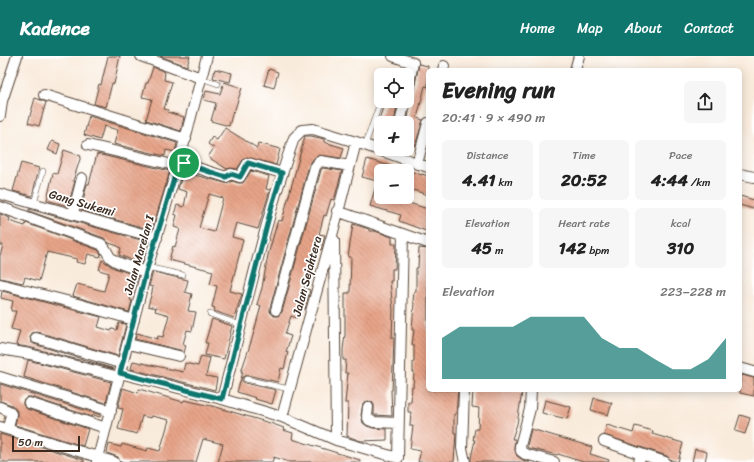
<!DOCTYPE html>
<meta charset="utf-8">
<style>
body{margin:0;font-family:Sriracha,sans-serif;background:#f6f6f6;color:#222;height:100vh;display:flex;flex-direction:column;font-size:15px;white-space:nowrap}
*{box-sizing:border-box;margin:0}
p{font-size:13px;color:#767676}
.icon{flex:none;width:22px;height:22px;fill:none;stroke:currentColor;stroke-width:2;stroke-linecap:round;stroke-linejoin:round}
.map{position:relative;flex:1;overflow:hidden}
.panel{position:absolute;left:426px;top:12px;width:316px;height:324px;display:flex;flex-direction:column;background:#fff;border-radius:6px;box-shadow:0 2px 10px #0003}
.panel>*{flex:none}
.fabs{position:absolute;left:374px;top:12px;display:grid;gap:8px}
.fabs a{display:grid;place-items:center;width:40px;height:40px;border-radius:6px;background:#fff;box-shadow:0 2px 10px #0003;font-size:20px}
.scale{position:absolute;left:12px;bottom:10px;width:68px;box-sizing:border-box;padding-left:4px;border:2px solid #3b2a1e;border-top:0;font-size:11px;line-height:14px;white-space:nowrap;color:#3b2a1e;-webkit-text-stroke:3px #fff;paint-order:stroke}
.pin{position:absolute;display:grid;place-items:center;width:34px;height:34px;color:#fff;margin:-17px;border:2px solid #fff;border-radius:50%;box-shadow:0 1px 4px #0007}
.round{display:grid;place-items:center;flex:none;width:42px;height:42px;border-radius:6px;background:#f6f6f6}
.headline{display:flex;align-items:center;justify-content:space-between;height:68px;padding:0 16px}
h1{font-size:22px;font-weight:700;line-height:30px}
.metrics{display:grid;grid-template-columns:repeat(3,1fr);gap:6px;height:68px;padding:4px 16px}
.metrics div{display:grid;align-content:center;border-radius:6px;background:#f6f6f6;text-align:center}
.metrics b{font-size:17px;font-weight:700}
.metrics small{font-size:11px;font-weight:400}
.metrics p{font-size:11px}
.chart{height:112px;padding:8px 16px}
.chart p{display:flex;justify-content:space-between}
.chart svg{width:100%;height:72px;margin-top:4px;fill:#0f766e;opacity:.7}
header{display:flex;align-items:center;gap:24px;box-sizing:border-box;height:56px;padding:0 20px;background:#0f766e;color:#fff}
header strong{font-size:19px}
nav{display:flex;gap:22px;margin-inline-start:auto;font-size:14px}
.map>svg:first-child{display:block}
.building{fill:url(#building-back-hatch);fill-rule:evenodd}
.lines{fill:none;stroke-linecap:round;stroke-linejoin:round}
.service-casing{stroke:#58473a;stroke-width:6}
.minor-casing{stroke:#58473a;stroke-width:12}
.service{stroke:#fff;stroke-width:5}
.minor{stroke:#fff;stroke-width:10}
.route-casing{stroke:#fff;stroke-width:8}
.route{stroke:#0f766e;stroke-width:5}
.labels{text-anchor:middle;stroke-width:3.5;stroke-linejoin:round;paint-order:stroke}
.street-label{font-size:12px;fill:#3b2a1e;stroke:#fff}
</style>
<header>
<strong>Kadence</strong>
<nav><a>Home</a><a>Map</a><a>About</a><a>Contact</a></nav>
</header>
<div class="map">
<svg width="754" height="406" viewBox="0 0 754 406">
<defs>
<pattern id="building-back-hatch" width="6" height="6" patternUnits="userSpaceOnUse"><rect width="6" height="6" fill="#e7a489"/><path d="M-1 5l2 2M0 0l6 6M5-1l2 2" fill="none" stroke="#bc866f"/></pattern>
</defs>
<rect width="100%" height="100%" fill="#fff"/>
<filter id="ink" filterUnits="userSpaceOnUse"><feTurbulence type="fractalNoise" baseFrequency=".025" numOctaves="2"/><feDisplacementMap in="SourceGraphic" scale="8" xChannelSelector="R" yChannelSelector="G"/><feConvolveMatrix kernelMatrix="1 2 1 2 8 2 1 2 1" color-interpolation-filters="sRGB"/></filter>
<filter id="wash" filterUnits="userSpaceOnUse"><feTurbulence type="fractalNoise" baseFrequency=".012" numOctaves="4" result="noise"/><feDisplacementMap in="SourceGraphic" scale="16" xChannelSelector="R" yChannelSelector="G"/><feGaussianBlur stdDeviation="0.9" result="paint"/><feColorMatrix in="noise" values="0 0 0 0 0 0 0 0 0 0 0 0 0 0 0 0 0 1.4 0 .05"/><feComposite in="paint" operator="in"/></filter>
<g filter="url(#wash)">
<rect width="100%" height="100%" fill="#f9ebdb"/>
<g id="blocks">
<path class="building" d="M108,0H120L114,28L112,27L106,51L94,48L99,28L101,29Z
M160,0H190L187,10Z
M419,8L428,10V31L425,30L417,62L423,64L415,90L407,88V67L411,46V42L413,38Z
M153,11L165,16L164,24L172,26L164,53L168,54L167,56L184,61L181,75L146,64L152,43L142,41L146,27H148Z
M215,13L232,17L230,26L213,22Z
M269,13L278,16L274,32L264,29Z
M224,26L242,32L234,56L233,55L229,70L211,65L216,47L204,44L206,35L220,38Z
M35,42L46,46L39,70L28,67Z
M385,45H398L394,67H378Z
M89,60L177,87L175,96L166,94L165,100L114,88L118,74L104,70L100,84L84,79Z
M225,72L257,92L258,87L280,93L276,109L247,101L243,104L237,113L231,112L227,113L208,101L214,92L208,88L212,81L217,84Z
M305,80H311L324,83V86L344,92L341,102L319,99L314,102L309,109L270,252V256L274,260H278L282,256L321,114L323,112L342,115L334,144L331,143L326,160L324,159L319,178L325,179L321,194L318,193L312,212H310L304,232L310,234L305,253L301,251L297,262L291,260L285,278L291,280L286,296H288L284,313L281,312L278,326L247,319L242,322V325L245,327L276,334L272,348L255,343L256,342L237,336L243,316H241L252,283L261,250L257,248L262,232L268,199L278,164L282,165Z
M52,85L60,88L57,98L48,94Z
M64,94L81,100L73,125H75L68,150L47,144L53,117L57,118Z
M97,98L170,115L152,174L81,154L87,128H89Z
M367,103L400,113V115H381V141H407V114L422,119V118L428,120V139L413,134L409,147L428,153V168L426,175L399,165L401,159L370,150L377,125L362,121Z
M21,107L39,112L32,140L13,135Z
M251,115L269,120L266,133L270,134L258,173L236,167L232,181L243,184L230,235L242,238L234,262L214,255L215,252L212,251L217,230L210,228L213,215L169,204L173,190L175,191L180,173L174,171L177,159L174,158L177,149L184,151L187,136L178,133L183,116L229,128L232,125L238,127H243ZM209,138L223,142L214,176L199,172Z
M740,140L754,144L753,153L740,149Z
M29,153L148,186L142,208L119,199L121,192L118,191V190L109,187L104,182L29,155Z
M0,158L10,162L9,165L25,170L26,167L98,194L101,198L100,201L88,198L85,208L76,206L77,203L47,196L39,225L25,221L23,227L0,222V200L3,189H0Z
M353,168L369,173V175H375L392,181V188H396L395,213H392V225H390L393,254L392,282H394L392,334H391L392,360L374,359V349L372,346L368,345L363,347L361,359L363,367L367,370L373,372L387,373V384L361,385L347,380L348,347H345L348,317H345L346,304H343V293L345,279V237H350L351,201H348Z
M419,192L428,193V334H458L456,358H454V377H456L454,406H418L421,395L410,393L413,370H410L411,356H408V346H411L412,330L413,331L414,316H413V306H414V289H412L414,274H412L414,247L413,246L414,235H416V212H418Z
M102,204L114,212L138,220L130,244L132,245L129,256L73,240L77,228L104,235L109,217L99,214Z
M153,216L188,224L185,236L192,238L188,255L196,256L192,275L187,274L183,288L186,289L184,297L180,294L135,283L137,277L157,283L158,280L163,281L169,259L155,255L156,252L148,250L152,236L153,231L149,230Z
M2,235L101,261L98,271L111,275L112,273L117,274L119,267L126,268L118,300L38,276L32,277L30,281L31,286L34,288L114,313L32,292L16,289L20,275L11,273L16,255H11L13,245L1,242Z
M212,263L232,270L224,303L205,299L208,287H205Z
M201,300L210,302L206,320L217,322L215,334L131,313L133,305L183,316L185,307L198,310Z
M28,304L111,326L106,347L24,321Z
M742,319L754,322V340L740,337V326Z
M0,328L101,359L100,361L93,359L92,361L31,341H27L23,345V349L27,353L88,373L83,390L15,369L17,359V355L12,349L0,345Z
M123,332L138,337L139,333L183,346L184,344L216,351L273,368L284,372L283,374L293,377L292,383L360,404V406H289L274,401L272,406H218L223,388L203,383L196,406H120L118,401L107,397L109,388L121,391L122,388L147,395L148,392L160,395L169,364L152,360L151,362L142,360L137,378L118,373L123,353L118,352Z
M473,334H512L522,336L517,368L512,383H515L514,391L517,400L523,404L530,406H471V402L475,384H473L475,373H478L479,352L472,351Z
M594,342L612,347L608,359L591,354Z
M545,344L571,351L567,363L542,357Z
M740,359L750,362L745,378L735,375Z
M607,369L633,377L635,370L653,375L652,378L683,387L678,406L671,404L667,400L604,379Z
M531,373L592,391L590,398L609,404L608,406H583L558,398L557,399L528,392L527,390Z
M0,378L84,404V406H0Z
M695,393L707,396L705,406H692Z"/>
</g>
</g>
<g filter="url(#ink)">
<use href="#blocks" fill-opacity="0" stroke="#58473a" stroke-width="1"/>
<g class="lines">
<g class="service-casing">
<path id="service" d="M201,22L218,28
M365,89L381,44
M34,147L43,115
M147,211L183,219
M210,258L241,269
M246,323L289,333"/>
</g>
<g class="minor-casing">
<path id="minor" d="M141,0L201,22
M393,0L413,7L407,37
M443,14L444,10
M575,14L579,0
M44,39L186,83
M0,60L2,45L17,0
M400,67L405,45
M88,89L178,110
M179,106L226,121L231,118L240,121L248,107L282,117
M417,108L428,67
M740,118L754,121
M0,138L157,182
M0,151L101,188C106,192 107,197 110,201C116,208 138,213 146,216
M337,155L428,187
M73,157L82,122
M334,184L336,384
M0,228L78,248L134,264
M276,254L315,111L319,106L321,105L350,110
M36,282L123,308
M128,288L179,300
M0,293L30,298L119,321
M740,312L754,316
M120,317L222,343L282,361L336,384L398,402L403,178
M0,321L111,355
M464,334L462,392L465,406
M531,334L530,353L520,390L521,395L525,398L554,406
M222,343C245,256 264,167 294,82L302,74L313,73L356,86L428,111
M29,347L106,372
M0,351L9,355L11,358L8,373
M368,351L367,360L369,364L374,366L398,367
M282,361L334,172L356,86
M0,371L114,406
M604,385L641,398
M97,406L146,216L179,106L207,0
M639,406L641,398L665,406"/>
</g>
<use href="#service" class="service"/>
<use href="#minor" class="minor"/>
</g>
</g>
<g class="lines" filter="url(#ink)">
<g class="route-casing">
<path id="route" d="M179,106L226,121L231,118L240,121L248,107L282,117L272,149L222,343L120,317L146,216Z"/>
</g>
<use href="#route" class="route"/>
</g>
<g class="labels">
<g class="street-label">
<text transform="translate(82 147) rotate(16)" y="4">Gang Sukemi</text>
<text transform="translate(139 199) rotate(-74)" y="4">Jalan Marelan I</text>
<text transform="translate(307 220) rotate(-75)" y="4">Jalan Sejahtera</text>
</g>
</g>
</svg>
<div class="fabs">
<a><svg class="icon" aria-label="locate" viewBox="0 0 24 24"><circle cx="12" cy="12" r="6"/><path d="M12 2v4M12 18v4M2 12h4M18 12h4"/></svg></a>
<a>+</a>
<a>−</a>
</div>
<div class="scale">50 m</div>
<div class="pin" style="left:184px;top:107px;background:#1e9e55"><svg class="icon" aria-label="arrive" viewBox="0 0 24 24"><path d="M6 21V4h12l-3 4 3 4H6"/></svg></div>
<section class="panel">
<div class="headline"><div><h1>Evening run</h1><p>20:41 · 9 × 490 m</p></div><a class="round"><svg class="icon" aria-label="share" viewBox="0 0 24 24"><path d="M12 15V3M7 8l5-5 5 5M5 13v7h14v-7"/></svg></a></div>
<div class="metrics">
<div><p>Distance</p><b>4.41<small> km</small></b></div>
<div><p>Time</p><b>20:52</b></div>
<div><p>Pace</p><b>4:44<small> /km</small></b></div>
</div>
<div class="metrics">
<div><p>Elevation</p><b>45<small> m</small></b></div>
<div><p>Heart rate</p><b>142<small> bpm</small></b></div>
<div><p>kcal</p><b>310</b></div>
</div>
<div class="chart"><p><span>Elevation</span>223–228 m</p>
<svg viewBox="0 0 160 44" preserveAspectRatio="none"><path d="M0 44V19L10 12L20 12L30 12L40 12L50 6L60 6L70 6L80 6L90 19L100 25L110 25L120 32L130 38L140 38L150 32L160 19V44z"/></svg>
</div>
</section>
</div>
